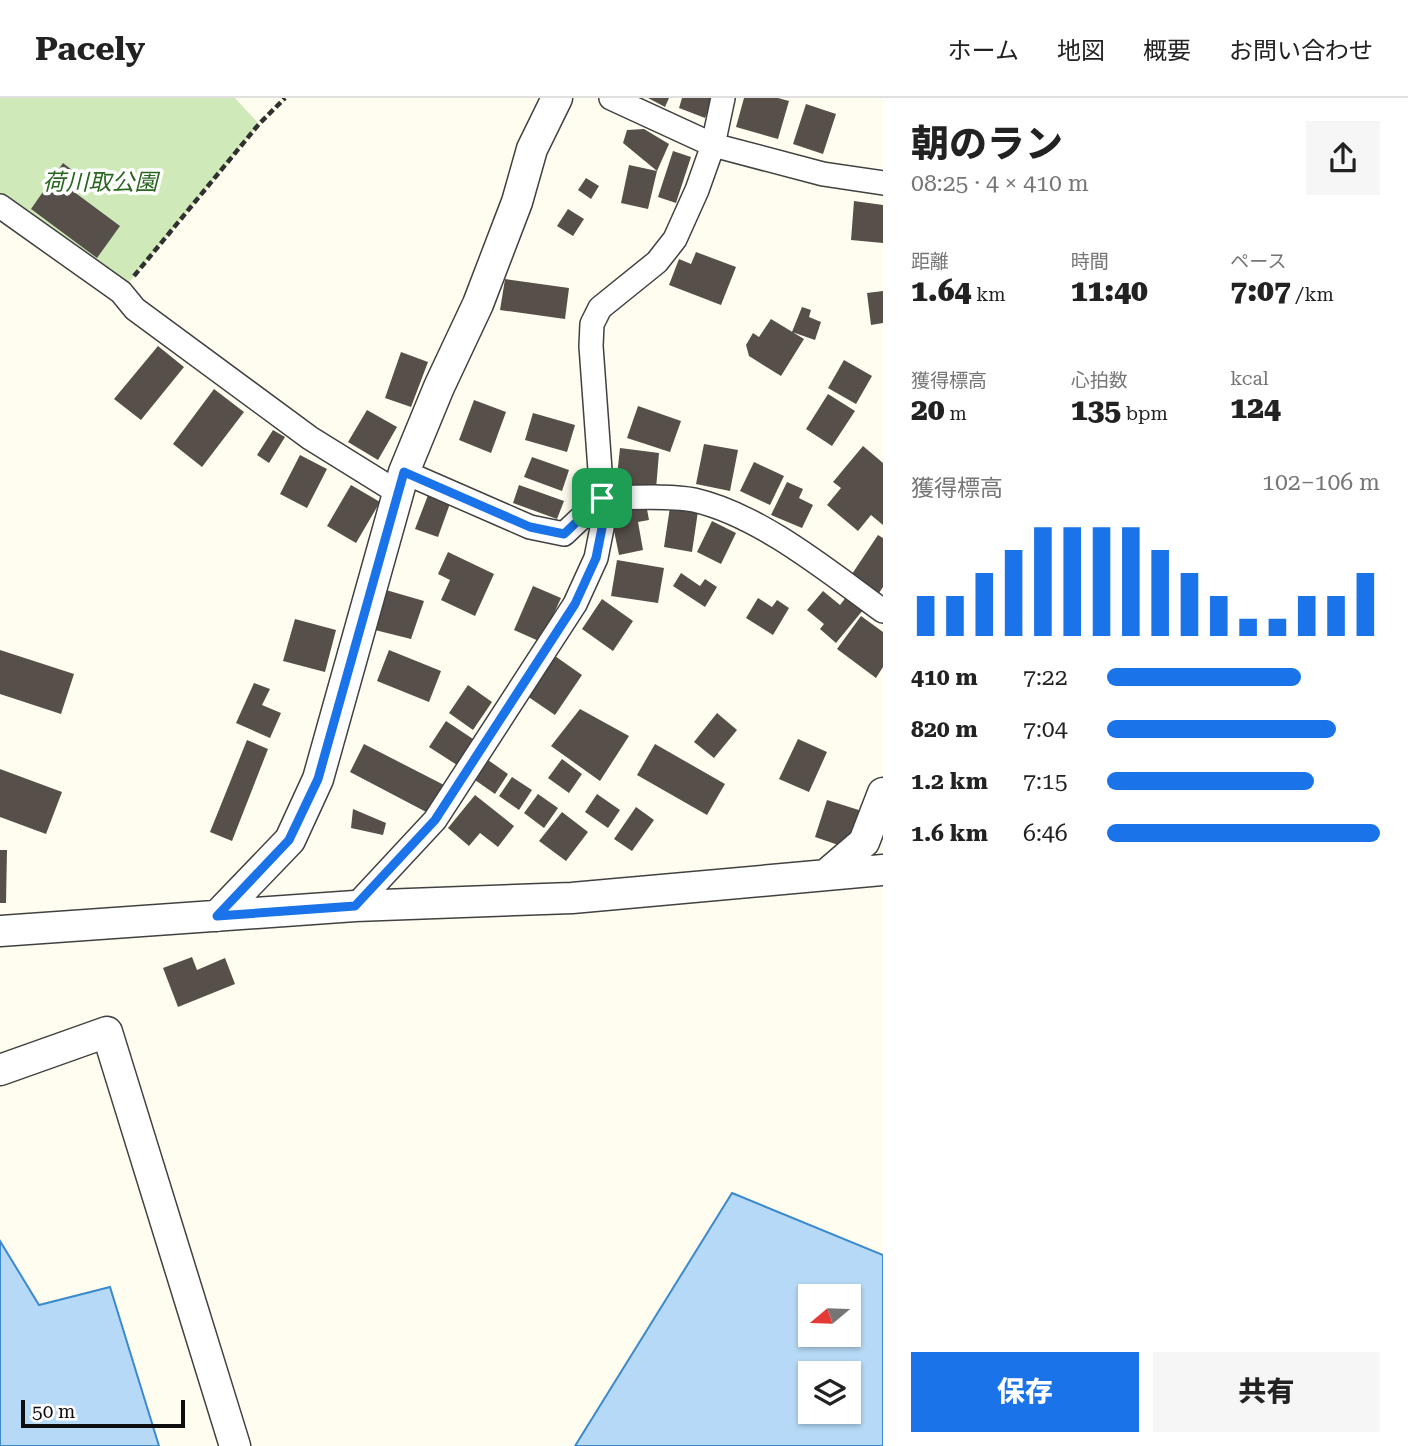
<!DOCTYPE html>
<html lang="ja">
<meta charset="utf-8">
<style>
body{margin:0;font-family:"Roboto Serif","Noto Sans JP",serif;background:#f6f6f6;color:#222;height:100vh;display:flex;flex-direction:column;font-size:26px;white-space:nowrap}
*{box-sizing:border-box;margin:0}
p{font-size:23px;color:#767676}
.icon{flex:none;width:38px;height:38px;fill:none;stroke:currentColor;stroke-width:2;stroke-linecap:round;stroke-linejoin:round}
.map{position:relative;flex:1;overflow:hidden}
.side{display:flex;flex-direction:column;background:#fff;width:525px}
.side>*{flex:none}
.needle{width:46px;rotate:251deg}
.fabs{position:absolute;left:798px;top:1186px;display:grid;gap:14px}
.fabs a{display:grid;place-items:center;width:63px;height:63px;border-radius:0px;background:#fff;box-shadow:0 2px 5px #0004;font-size:35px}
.scale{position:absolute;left:21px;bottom:18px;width:164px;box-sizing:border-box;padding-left:7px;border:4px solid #0e0e0e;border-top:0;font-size:19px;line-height:24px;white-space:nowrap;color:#0e0e0e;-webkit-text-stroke:5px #fff;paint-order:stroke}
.pin{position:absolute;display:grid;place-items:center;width:60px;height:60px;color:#fff;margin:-30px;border-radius:14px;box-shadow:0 4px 10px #0006}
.round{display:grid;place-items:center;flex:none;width:74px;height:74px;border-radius:0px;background:#f6f6f6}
.head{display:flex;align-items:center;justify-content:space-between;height:119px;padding:0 28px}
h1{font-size:38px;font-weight:800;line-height:52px}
.figures{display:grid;grid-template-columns:repeat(3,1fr);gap:10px;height:119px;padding:7px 28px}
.figures div{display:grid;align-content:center}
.figures b{font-size:30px;font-weight:800}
.figures small{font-size:19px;font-weight:400}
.figures p{font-size:19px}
.chart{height:196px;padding:14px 28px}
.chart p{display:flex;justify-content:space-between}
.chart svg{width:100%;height:126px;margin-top:7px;stroke:#1a73e8;stroke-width:6}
.action{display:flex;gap:14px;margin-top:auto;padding:14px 28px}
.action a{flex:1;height:80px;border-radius:0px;background:#1a73e8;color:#fff;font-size:28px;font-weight:800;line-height:80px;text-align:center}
.action a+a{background:#f6f6f6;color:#222}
ul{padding:0 28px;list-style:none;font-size:23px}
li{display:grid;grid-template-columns:112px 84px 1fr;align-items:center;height:52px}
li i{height:18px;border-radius:9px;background:#1a73e8}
header{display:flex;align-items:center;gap:42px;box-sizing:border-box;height:98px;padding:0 35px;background:#fff;border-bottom:2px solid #e0e0e0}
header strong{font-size:33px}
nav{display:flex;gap:38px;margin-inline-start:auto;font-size:24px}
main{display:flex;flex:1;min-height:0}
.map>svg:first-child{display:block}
.green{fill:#cfe9b9}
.water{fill:#b5d9f6;stroke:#3c8acc;stroke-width:2;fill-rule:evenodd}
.building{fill:#57504a}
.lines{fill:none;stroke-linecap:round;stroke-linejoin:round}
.minor-casing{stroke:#414141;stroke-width:26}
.tertiary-casing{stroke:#414141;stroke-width:33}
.path{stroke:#303030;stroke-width:4.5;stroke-dasharray:7 3.5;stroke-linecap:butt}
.minor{stroke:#fff;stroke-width:23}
.tertiary{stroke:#fff;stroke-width:30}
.route-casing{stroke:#fff;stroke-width:14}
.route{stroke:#1a73e8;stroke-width:9}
.labels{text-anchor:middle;stroke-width:7;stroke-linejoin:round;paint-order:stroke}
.park-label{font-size:23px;font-style:italic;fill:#29661f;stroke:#fff}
</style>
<header>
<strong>Pacely</strong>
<nav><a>ホーム</a><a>地図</a><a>概要</a><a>お問い合わせ</a></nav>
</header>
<main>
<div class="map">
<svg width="883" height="1348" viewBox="0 0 883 1348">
<rect width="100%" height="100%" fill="#fffdef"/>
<path class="green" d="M0,0H235L259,26L121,194L0,122Z"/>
<path class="water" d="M732,1095L883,1157V1348H575ZM810,1199H849V1237H810ZM810,1276H849V1314H810Z
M0,1143L39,1207L110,1189L159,1348H0Z"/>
<path class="building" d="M648,0H669L665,9Z
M682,0H713L705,20L679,10Z
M744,0H778L789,3L778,41L736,29Z
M806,6L836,16L823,56L793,46Z
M644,31L669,46L657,73L623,45L627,32Z
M673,53L691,59L676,105L658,99Z
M63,65L76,75L67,87L54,79L120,128L97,160L31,111Z
M629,67L657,73L648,111L621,105Z
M586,80L599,88L591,101L578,92Z
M854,103L883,107V145L851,142Z
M568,111L584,121L573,138L557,128Z
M696,154L736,169L721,207L669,187L679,161L691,166Z
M505,181L569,190L565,221L500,212Z
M883,193V225L871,227L867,195Z
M802,209L811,212L809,219L821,224L815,242L792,234Z
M771,221L804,241L781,278L749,258L746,247L753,235L759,239Z
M158,248L184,269L141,322L114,301Z
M401,254L428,264L411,309L385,300Z
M844,262L872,278L856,306L828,290Z
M214,291L244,314L202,369L173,346Z
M828,296L855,313L832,348L806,331Z
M474,302L506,314L491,355L459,342Z
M638,308L681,323L670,354L627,340Z
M367,312L397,329L378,362L348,344Z
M533,315L575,327L567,354L525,342Z
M273,332L285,339L269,365L257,357Z
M704,346L738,352L730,393L696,386Z
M863,348L883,365V427L871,417L858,433L827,407L841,390L833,384Z
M620,350L659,355L656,391L616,387Z
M300,357L327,371L307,410L280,396Z
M532,359L569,372L562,393L524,379Z
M754,364L784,378L770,407L740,393Z
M787,384L803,391L799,400L813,407L802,430L771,417Z
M351,387L380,404L356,445L327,428Z
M519,387L564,403L557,421L513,405Z
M430,392L452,400L438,439L415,431Z
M646,406L649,422L638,424L643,452L619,457L610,413Z
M670,409L698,413L692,454L664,449Z
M712,423L736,435L721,466L697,454Z
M878,437L883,440V489L879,495L852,476Z
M448,454L494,476L475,518L441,502L450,482L438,476Z
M617,462L664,470L658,505L611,498Z
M681,475L700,488L705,481L717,489L705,509L673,488Z
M533,488L561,500L541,544L514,532Z
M386,492L424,503L411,541L375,532Z
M823,493L840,507L847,498L863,512L836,545L820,531L824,526L807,512Z
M758,500L772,509L777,502L789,510L773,537L746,520Z
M602,501L633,523L613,553L582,531Z
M861,518L883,534V569L876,580L837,551Z
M295,521L336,532L325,574L283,563Z
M0,552L74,576L61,616L0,596Z
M389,552L441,573L429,604L377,583Z
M555,558L582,577L555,617L527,598Z
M254,585L270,591L262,607L281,615L270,640L236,625Z
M468,587L492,604L473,632L449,615Z
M580,611L629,638L600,683L551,648Z
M717,615L737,632L714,660L694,644Z
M446,623L473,641L457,667L429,649Z
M798,641L827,654L809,694L779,681Z
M247,642L268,651L232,743L210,734Z
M364,646L444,687L430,716L350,674Z
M655,646L725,686L707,717L637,677Z
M562,661L582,676L569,695L548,680Z
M488,662L508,676L495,696L475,682Z
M0,671L62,694L46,736L0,719Z
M512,679L532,692L519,712L499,698Z
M538,696L558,710L544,730L524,715Z
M597,696L620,712L608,730L585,714Z
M475,697L514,728L498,749L480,735L469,748L448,730Z
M827,702L862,713L850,751L815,739Z
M636,709L654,722L632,753L614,741Z
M353,711L386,725L383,737L351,730Z
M562,714L588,734L566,763L539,743Z
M0,752H7L6,805H0Z
M192,859L197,872L225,860L235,886L178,909L163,870Z"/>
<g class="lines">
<g class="minor-casing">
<path id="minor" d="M611,0L713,47L823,76L883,85
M0,108L121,194L135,211L310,340L397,394
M404,374L530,429L564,436L602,400C627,400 670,397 694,402C760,417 829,474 883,513
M355,808L435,722L575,506L596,460L602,430V400L591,248L592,226L600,210L657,164L675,141L697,92L713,47L723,0"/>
</g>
<g class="tertiary-casing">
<path id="tertiary" d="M828,775L864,744L883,695
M217,818L290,742L318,681L404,374L439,289L478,206L517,104L532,51L557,0
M0,833L355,808L572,800L883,772
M0,972L107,934L235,1348"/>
</g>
<path class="path" d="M134,178L259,26L285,0"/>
<use href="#minor" class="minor"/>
<use href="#tertiary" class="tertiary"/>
</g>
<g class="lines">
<g class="route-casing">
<path id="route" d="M404,374L530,429L564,436L602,400V430L596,460L575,506L435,722L355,808L217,818L289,742L318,681Z"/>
</g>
<use href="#route" class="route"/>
</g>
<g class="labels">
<g class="park-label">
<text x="100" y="92">荷川取公園</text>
</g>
</g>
</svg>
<div class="fabs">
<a><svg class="needle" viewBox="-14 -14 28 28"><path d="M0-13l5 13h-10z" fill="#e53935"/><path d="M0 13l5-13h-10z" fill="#767676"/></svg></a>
<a><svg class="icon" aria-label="layers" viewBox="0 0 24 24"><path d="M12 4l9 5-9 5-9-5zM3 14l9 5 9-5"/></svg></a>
</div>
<div class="scale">50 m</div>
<div class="pin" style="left:602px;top:400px;background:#1e9e55"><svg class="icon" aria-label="arrive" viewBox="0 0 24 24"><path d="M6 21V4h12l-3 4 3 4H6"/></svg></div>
</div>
<section class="side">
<div class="head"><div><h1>朝のラン</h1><p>08:25 · 4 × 410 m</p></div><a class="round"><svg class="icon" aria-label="share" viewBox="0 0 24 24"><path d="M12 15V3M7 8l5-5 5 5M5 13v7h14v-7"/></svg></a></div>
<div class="figures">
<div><p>距離</p><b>1.64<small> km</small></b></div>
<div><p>時間</p><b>11:40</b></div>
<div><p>ペース</p><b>7:07<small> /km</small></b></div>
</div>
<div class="figures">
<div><p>獲得標高</p><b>20<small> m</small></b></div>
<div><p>心拍数</p><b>135<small> bpm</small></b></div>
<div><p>kcal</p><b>124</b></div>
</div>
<div class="chart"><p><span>獲得標高</span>102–106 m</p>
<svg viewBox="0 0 160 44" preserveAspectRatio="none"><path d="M5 44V30M15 44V30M25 44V22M35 44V14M45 44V6M55 44V6M65 44V6M75 44V6M85 44V14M95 44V22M105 44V30M115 44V38M125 44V38M135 44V30M145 44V30M155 44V22"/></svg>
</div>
<ul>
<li><b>410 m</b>7:22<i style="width:71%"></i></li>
<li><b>820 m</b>7:04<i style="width:84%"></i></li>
<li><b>1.2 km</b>7:15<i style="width:76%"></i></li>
<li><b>1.6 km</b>6:46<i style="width:100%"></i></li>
</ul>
<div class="action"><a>保存</a><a>共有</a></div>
</section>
</main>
